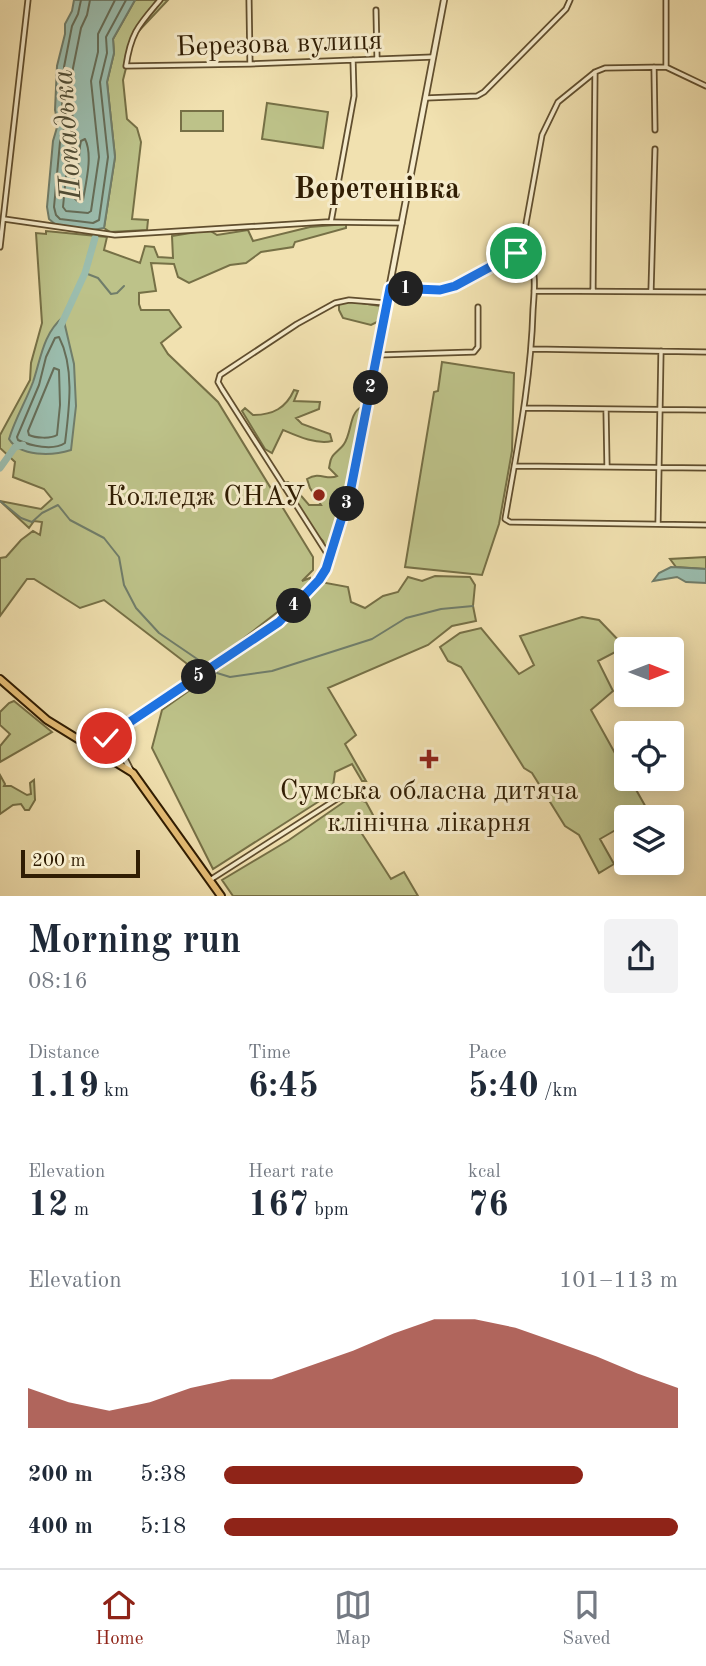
<!DOCTYPE html>
<meta charset="utf-8">
<style>
body{margin:0;font-family:"Old Standard TT",serif;background:#f2f2f3;color:#1f2937;height:100vh;display:flex;flex-direction:column;font-size:26px;white-space:nowrap}
*{box-sizing:border-box;margin:0}
p{font-size:23px;color:#747a83}
.icon{flex:none;width:38px;height:38px;fill:none;stroke:currentColor;stroke-width:2;stroke-linecap:round;stroke-linejoin:round}
.map{position:relative;height:896px;overflow:hidden}
.side{display:flex;flex-direction:column;background:#fff;flex:1}
.side>*{flex:none}
.needle{width:46px;rotate:90deg}
.tools{position:absolute;left:614px;top:637px;display:grid;gap:14px}
.tools a{display:grid;place-items:center;width:70px;height:70px;border-radius:7px;background:#fff;box-shadow:0 4px 18px #0003;font-size:35px}
.scale{position:absolute;left:21px;bottom:18px;width:119px;box-sizing:border-box;padding-left:7px;border:4px solid #301d03;border-top:0;font-size:19px;line-height:24px;white-space:nowrap;color:#301d03;-webkit-text-stroke:5px #f6eccc;paint-order:stroke}
.pin{position:absolute;display:grid;place-items:center;width:60px;height:60px;color:#fff;margin:-30px;border:4px solid #fff;border-radius:50%;box-shadow:0 2px 7px #0007}
.km{position:absolute;width:35px;height:35px;margin:-18px;border-radius:50%;background:#222;color:#fff;font-size:19px;line-height:35px;text-align:center}
.round{display:grid;place-items:center;flex:none;width:74px;height:74px;border-radius:7px;background:#f2f2f3}
.summary{display:flex;align-items:center;justify-content:space-between;height:119px;padding:0 28px}
h1{font-size:38px;font-weight:700;line-height:52px}
.figures{display:grid;grid-template-columns:repeat(3,1fr);gap:10px;height:119px;padding:7px 28px}
.figures div{display:grid;align-content:center}
.figures b{font-size:35px;font-weight:700}
.figures small{font-size:19px;font-weight:400}
.figures p{font-size:19px}
.chart{height:196px;padding:14px 28px}
.chart p{display:flex;justify-content:space-between}
.chart svg{width:100%;height:126px;margin-top:7px;fill:#8f2418;opacity:.7}
ul{padding:0 28px;list-style:none;font-size:23px}
li{display:grid;grid-template-columns:112px 84px 1fr;align-items:center;height:52px}
li i{height:18px;border-radius:9px;background:#8f2418}
.tabs{display:flex;justify-content:space-around;align-items:center;height:98px;border-top:2px solid #e0e1e3;background:#fff;font-size:19px;color:#747a83}
.tabs a{display:grid;justify-items:center;gap:4px}
.tabs .active{color:#8f2418}
.map>svg:first-child{display:block}
.green{fill:#bdc289;stroke:#767046;stroke-width:2}
.water{fill:#9bbdae;stroke:#707d6a;stroke-width:2}
.lines{fill:none;stroke-linecap:round;stroke-linejoin:round}
.shore{stroke:#666d58;stroke-width:2}
.stream{stroke:#707d6a;stroke-width:2}
.river{stroke:#9bbdae;stroke-width:7}
.minor-casing{stroke:#604e2e;stroke-width:7}
.tertiary-casing{stroke:#604e2e;stroke-width:8}
.primary-casing{stroke:#301d03;stroke-width:10}
.minor{stroke:#f6eccc;stroke-width:3.5}
.tertiary{stroke:#f6eccc;stroke-width:4.5}
.primary{stroke:#e8c078;stroke-width:6}
.route-casing{stroke:#fff;stroke-width:14}
.route{stroke:#1a73e8;stroke-width:9}
.poi-dot{fill:#8f2418;stroke:#f6eccc;stroke-width:2.5}
.labels{text-anchor:middle;stroke-width:6;stroke-linejoin:round;paint-order:stroke}
.street-label{font-size:28px;fill:#301d03;stroke:#f6eccc}
.poi-label{font-size:28px;fill:#301d03;stroke:#f6eccc;text-anchor:end}
.water-label{font-size:30px;font-style:italic;fill:#504d36;stroke:#f6eccc}
.neighbourhood-label{font-size:30px;font-weight:bold;fill:#301d03;stroke:#f6eccc}
</style>
<div class="map">
<svg width="706" height="896" viewBox="0 0 706 896">
<rect width="100%" height="100%" fill="#f1e1b0"/>
<filter id="stains"><feTurbulence type="fractalNoise" baseFrequency=".00286" numOctaves="4"/><feColorMatrix values="0 0 0 0 .2 0 0 0 0 .09 0 0 0 0 .02 0 0 0 .5 -.17"/></filter>
<radialGradient id="worn" r=".72"><stop offset=".6" stop-color="#630" stop-opacity="0"/><stop offset="1" stop-color="#630" stop-opacity=".3"/></radialGradient>
<path class="green" d="M135,0H168L134,36L123,80L127,119L137,128L141,142L132,219L148,220L147,230L110,232L104,228L115,157L107,82L114,53L113,39Z
M267,103L328,112L323,148L262,139Z
M181,111H223V131H181Z
M346,224V228L295,242L293,247L261,252L246,263L230,265L189,283L178,277L174,264L151,263L156,291L139,293V304L141,310H169L181,327L161,343L168,354L218,402L313,557V570L302,581L310,578L311,586L199,673L104,600L80,608L34,579H27L0,616V558L6,557L21,540L33,531L40,535L42,522L34,521L29,528L0,501L41,509L52,499L44,489L13,477L15,462L0,448V435L30,380L31,363L42,323L36,233L46,234V231L107,237L104,250L140,263L145,246L154,247L158,257L173,258L172,236L209,230L217,235L248,230L253,241L310,227Z
M349,301L380,306L379,321L371,325L343,318L339,310V304Z
M442,362L514,373L512,451L499,524L482,575L405,567L434,392L438,391Z
M294,390L298,391L294,401L320,402L319,409L296,418L302,424L330,434L332,441C317,445 297,436 283,430L272,453L265,449L242,411L245,408L253,415C273,415 286,408 294,390Z
M361,407L364,409L347,500L329,557L323,541L314,532L284,483L288,482L291,484L309,505H321L310,488L307,479C320,471 327,481 337,476L329,468C330,464 330,460 332,457C335,452 341,449 344,444C352,432 349,414 361,407Z
M706,557V569L676,567L670,559Z
M435,576L470,577L475,585L473,606L476,621L452,626L428,645L328,688L356,735L345,744L366,781H362L352,764L335,772L332,793L213,869L152,748L162,710L294,616L321,582L348,587L351,602L365,608L383,596L398,592L408,577L422,581Z
M582,617L599,620L625,647L598,661L613,691L591,710L626,773V779H630L648,811L638,817H626V824L600,839L614,864L599,873L579,835L565,826L532,773L524,768L461,667L448,661L440,647L460,633L481,628L519,674L534,665L520,636Z
M14,701L52,732L0,762V746L10,734L0,725V712L9,703Z
M0,775L5,784L4,786H11L27,795L31,794L30,783L34,780L35,800L29,810H25L21,804L13,805L0,814Z
M351,797L366,802L373,815L357,826L391,879L404,872L418,896H233L222,880L289,840Z"/>
<path class="water" d="M74,0H135L113,39L114,53L107,82L115,157L104,228L93,230L56,225L49,219L47,207L53,141L58,124L55,110L57,66L65,34V24L72,11Z
M63,317L74,364L76,406L71,450C52,456 20,457 9,439C15,419 26,401 33,382C41,358 43,334 63,317Z
M671,567L706,569V583L686,582L677,577L653,581L659,573Z"/>
<g class="lines">
<path class="shore" d="M81,0L78,14L72,26L64,67L62,108L65,125L60,142L54,207L56,215L60,219L93,223L99,220L108,157L100,82L107,53L106,37L126,0
M90,0L87,15L81,28L73,68L71,106L74,126L69,144L63,207L66,211L88,213L91,211L99,157L91,81L98,52V34L115,0
M85,139C93,155 86,182 83,200L79,202L75,199L80,146L81,141Z
M59,337C75,368 69,410 65,443C53,451 31,446 18,440L17,437L39,385L46,357L55,338Z
M54,368L59,370L60,405L57,435C51,439 35,438 29,435L28,431Z"/>
<path class="stream" d="M85,273L98,278L111,294L117,293L124,286
M0,501L21,518L32,522L42,513L58,505L70,520L104,538L119,557L124,585L136,608L159,633L206,665
M217,673L230,677L272,671L372,639L406,618L441,609L473,606"/>
<path class="river" d="M61,325L85,273L95,238
M0,468L15,447L23,445"/>
<g class="minor-casing">
<path id="minor" d="M160,0C139,25 131,32 126,66L250,64L433,57
M249,0L250,64
M376,10L377,58
M654,67L655,130
M666,67V0
M426,98L477,96L484,92L566,9L570,0
M4,219L115,235L326,222L402,223
M331,222L354,96L353,60
M0,247L28,0
M516,253L529,257C537,273 534,293 533,310C531,381 517,449 505,519L510,522L706,525
M390,288L440,290L455,286L516,253L523,240L542,135L558,102L595,72L605,68L666,67L706,86
M534,291L706,292
M593,291L595,72
M651,291L655,149
M532,349L706,352
M378,355L474,352L478,347V307
M525,408L706,410
M606,410L607,466
M515,466L706,468
M658,524L661,351
M330,558L222,389L218,382L220,375L297,324L335,303L349,300L386,303
M210,880L354,788"/>
</g>
<g class="tertiary-casing">
<path id="tertiary" d="M106,738L118,746L132,773
M94,749C112,731 134,718 155,705C210,670 291,624 326,569L351,489L444,0"/>
</g>
<g class="primary-casing">
<path id="primary" d="M0,679L47,720L133,773L221,896"/>
</g>
<use href="#minor" class="minor"/>
<use href="#tertiary" class="tertiary"/>
<use href="#primary" class="primary"/>
</g>
<g class="lines">
<g class="route-casing">
<path id="route" d="M106,738L279,622L319,580L326,569L351,488L390,288L440,290L455,286L516,253"/>
</g>
<use href="#route" class="route"/>
</g>
<g class="poi-dot">
<circle cx="319" cy="495" r="7"/>
<path d="M425.5 748.5h7v7h7v7h-7v7h-7v-7h-7v-7h7z"/>
</g>
<g class="labels">
<g class="street-label">
<text transform="translate(279 42) rotate(-2)" y="10">Березова вулиця</text>
</g>
<g class="poi-label">
<text x="305" y="505">Колледж СНАУ</text>
<text x="429" y="799" text-anchor="middle">Сумська обласна дитяча<tspan x="429" dy="32">клінічна лікарня</tspan></text>
</g>
<g class="water-label">
<text transform="translate(66 135) rotate(-94)" y="10">Попадька</text>
</g>
<g class="neighbourhood-label">
<text x="377" y="198">Веретенівка</text>
</g>
</g>
<rect width="100%" height="100%" filter="url(#stains)"/>
<rect width="100%" height="100%" fill="url(#worn)"/>
</svg>
<div class="tools">
<a><svg class="needle" viewBox="-14 -14 28 28"><path d="M0-13l5 13h-10z" fill="#e53935"/><path d="M0 13l5-13h-10z" fill="#747a83"/></svg></a>
<a><svg class="icon" aria-label="locate" viewBox="0 0 24 24"><circle cx="12" cy="12" r="6"/><path d="M12 2v4M12 18v4M2 12h4M18 12h4"/></svg></a>
<a><svg class="icon" aria-label="layers" viewBox="0 0 24 24"><path d="M12 4l9 5-9 5-9-5zM3 14l9 5 9-5"/></svg></a>
</div>
<div class="scale">200 m</div>
<div class="pin" style="left:516px;top:253px;background:#1e9e55"><svg class="icon" aria-label="arrive" viewBox="0 0 24 24"><path d="M6 21V4h12l-3 4 3 4H6"/></svg></div>
<div class="pin" style="left:106px;top:738px;background:#d93025"><svg class="icon" aria-label="check" viewBox="0 0 24 24"><path d="M5 12l5 5 9-10"/></svg></div>
<b class="km" style="left:406px;top:289px">1</b>
<b class="km" style="left:371px;top:388px">2</b>
<b class="km" style="left:347px;top:504px">3</b>
<b class="km" style="left:294px;top:606px">4</b>
<b class="km" style="left:199px;top:677px">5</b>
</div>
<section class="side">
<div class="summary"><div><h1>Morning run</h1><p>08:16</p></div><a class="round"><svg class="icon" aria-label="share" viewBox="0 0 24 24"><path d="M12 15V3M7 8l5-5 5 5M5 13v7h14v-7"/></svg></a></div>
<div class="figures">
<div><p>Distance</p><b>1.19<small> km</small></b></div>
<div><p>Time</p><b>6:45</b></div>
<div><p>Pace</p><b>5:40<small> /km</small></b></div>
</div>
<div class="figures">
<div><p>Elevation</p><b>12<small> m</small></b></div>
<div><p>Heart rate</p><b>167<small> bpm</small></b></div>
<div><p>kcal</p><b>76</b></div>
</div>
<div class="chart"><p><span>Elevation</span>101–113 m</p>
<svg viewBox="0 0 160 44" preserveAspectRatio="none"><path d="M0 44V30L10 35L20 38L30 35L40 30L50 27L60 27L70 22L80 17L90 11L100 6L110 6L120 9L130 14L140 19L150 25L160 30V44z"/></svg>
</div>
<ul>
<li><b>200 m</b>5:38<i style="width:79%"></i></li>
<li><b>400 m</b>5:18<i style="width:100%"></i></li>
</ul>
</section>
<nav class="tabs">
<a class="active"><svg class="icon" aria-label="home" viewBox="0 0 24 24"><path d="M3 11l9-7 9 7M6 9v11h12V9"/></svg>Home</a>
<a><svg class="icon" aria-label="map" viewBox="0 0 24 24"><path d="M3 6l6-2 6 2 6-2v14l-6 2-6-2-6 2zM9 4v14M15 6v14"/></svg>Map</a>
<a><svg class="icon" aria-label="saved" viewBox="0 0 24 24"><path d="M7 4h10v16l-5-4-5 4z"/></svg>Saved</a>
</nav>
